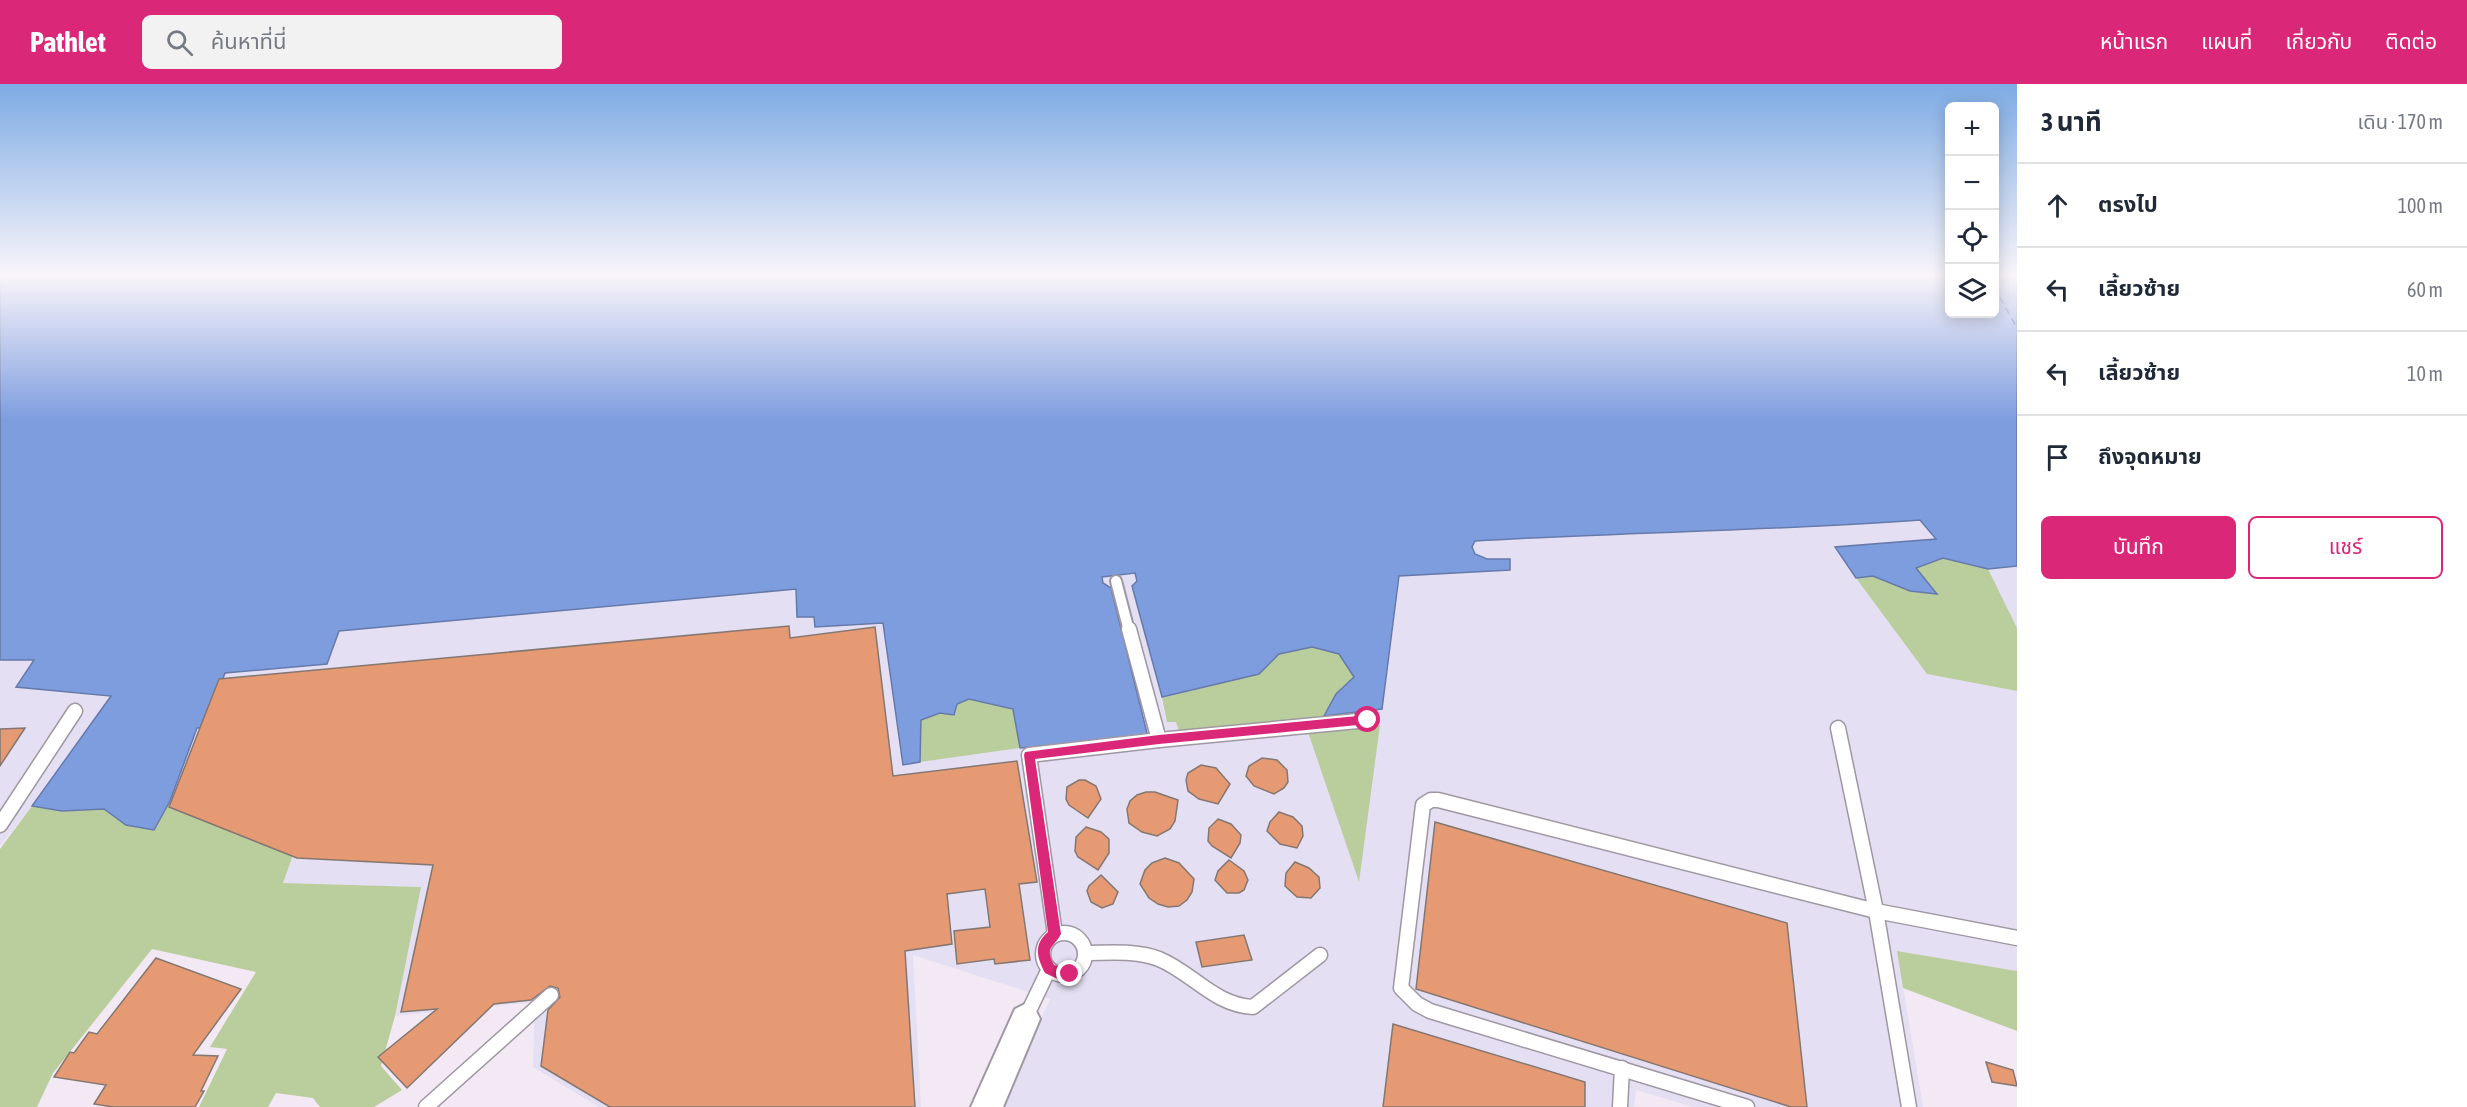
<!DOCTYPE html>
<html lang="th">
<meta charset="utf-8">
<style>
:root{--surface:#fff;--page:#f2f2f3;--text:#1f2937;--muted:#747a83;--line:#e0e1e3;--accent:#db2777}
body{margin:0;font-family:"Asap Condensed","Noto Sans Thai",sans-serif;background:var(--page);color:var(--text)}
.controls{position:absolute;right:18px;top:18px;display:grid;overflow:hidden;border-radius:9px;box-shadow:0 3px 15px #0003}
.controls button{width:54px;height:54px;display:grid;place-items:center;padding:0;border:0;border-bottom:2px solid var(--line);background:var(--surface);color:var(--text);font:30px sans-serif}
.stop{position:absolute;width:18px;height:18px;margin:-14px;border:4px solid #db2777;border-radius:50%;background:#fff}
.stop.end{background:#db2777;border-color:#fff;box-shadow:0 2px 6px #0008}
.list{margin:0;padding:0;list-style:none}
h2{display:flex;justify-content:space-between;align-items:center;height:78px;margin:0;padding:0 24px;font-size:26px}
h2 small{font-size:20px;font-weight:400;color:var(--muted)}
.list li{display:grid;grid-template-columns:39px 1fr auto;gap:18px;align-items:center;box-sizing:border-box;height:84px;padding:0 24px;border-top:2px solid var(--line)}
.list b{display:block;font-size:22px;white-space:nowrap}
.list em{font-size:20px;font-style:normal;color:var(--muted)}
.actions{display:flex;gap:12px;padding:18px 24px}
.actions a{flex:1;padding:14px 0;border:2px solid var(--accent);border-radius:9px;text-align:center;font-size:21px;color:var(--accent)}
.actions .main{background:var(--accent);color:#fff}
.icon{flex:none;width:33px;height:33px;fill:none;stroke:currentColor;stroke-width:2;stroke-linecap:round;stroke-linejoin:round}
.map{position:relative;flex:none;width:2017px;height:1023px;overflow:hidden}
header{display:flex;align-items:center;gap:36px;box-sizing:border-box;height:84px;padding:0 30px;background:var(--accent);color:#fff}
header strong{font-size:28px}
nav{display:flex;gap:33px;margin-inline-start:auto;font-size:21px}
.search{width:420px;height:54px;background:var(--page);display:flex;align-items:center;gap:15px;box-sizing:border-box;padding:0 21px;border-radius:9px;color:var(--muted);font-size:22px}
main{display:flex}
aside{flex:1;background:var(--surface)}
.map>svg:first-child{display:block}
.industrial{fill:#e5dff4}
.green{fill:#bacd9c}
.water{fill:#7e9ddf;stroke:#667aaa;stroke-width:1.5}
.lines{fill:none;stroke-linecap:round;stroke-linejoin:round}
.ferry{stroke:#2a4a99;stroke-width:1.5;stroke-dasharray:7 5;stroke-linecap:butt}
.building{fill:#e59a73;stroke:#847771;stroke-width:1.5}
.lane-far1-casing{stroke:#9f97a2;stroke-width:14}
.lane-casing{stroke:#9f97a2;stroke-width:17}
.street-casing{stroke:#9f97a2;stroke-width:4}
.lane-far1{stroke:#fff;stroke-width:10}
.lane{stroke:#fff;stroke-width:14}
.street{fill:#fff;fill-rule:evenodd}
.route{fill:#db2777}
</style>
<header>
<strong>Pathlet</strong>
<div class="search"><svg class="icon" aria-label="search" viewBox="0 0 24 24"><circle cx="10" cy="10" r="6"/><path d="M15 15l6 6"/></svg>ค้นหาที่นี่</div>
<nav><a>หน้าแรก</a><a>แผนที่</a><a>เกี่ยวกับ</a><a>ติดต่อ</a></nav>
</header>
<main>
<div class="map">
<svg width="2017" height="1023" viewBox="0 0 2017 1023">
<rect width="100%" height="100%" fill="#f2e9f5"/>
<g class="industrial">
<polygon points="1920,436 1937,455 1835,463 1927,590 2017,607 2017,887 1897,867 1923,1023 1693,1023 1636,1006 1634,1023 1001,1023 1050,915 913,871 921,1023 599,1023 533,983 535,918 395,932 420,803 282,799 292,771 170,717 197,644 205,643 225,589 327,580 338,547 796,505 814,532 815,543 883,539 903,680 1020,664 1148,653 1102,493 1135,489 1137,497 1132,502 1167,638 1176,638 1180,650 1382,625 1400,492 1510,486 1510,475 1487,475 1475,470 1472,463 1475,457 1590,450 1806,444"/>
<polygon points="2017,482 2017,544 1988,485"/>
<polygon points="0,576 35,576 17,603 112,612 32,722 0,762"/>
</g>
<g class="green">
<polygon points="1943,474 1988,485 2017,544 2017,607 1927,590 1856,494 1873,492 1910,507 1936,510 1916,484"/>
<polygon points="1312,563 1339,570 1354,593 1336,610 1324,632 1180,650 1176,638 1167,638 1162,614 1259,590 1279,570"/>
<polygon points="969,615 1013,625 1020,664 920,678 921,636"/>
<polygon points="1380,641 1359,798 1308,648"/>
<polygon points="170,717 293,771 283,799 421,803 395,932 381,982 402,1006 374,1023 320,1023 313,1014 276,1009 268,1023 199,1023 227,965 210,963 256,888 152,865 53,989 37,1023 0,1023 0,765 32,722 62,727 104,725 126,741 154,746"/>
<polygon points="1897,867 2017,887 2017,947 1903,904"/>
</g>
<path class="water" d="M0,192H1949L1950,230H1994L1995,192H2017V482L1988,485L1943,474L1916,484L1937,510L1910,507L1873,492L1856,494L1835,463L1936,455L1920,436C1772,447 1623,448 1475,457L1472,463L1475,470L1487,475H1510V486L1399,492L1382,625L1324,632L1336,610L1354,593L1339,570L1312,563L1279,570L1259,590L1162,613L1132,502L1137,497L1135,489L1102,493L1103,499L1111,504L1148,653L1020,664L1013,625L969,615L957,620L954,631L940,629L921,636L920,678L903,681L883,539L815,543L814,533H797L796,505L339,547L327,580L225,589L205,643L197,644L170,717L154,746L126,741L104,725L62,727L32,722L111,612L16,603L34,576H0Z"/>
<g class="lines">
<polyline class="ferry" points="1994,203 2017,244"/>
</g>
<g class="building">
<polygon points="789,542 790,554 875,543 893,692 1017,677 1037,798 1019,800 1030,876 995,880 994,875 957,880 954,847 990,843 985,805 947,810 952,860 905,867 915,1023 610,1023 541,982 548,926 560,913 558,904 550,902 531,916 494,920 407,1004 378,973 437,925 401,928 433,781 297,774 169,723 219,595"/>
<polygon points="25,644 0,682 0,645"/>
<polygon points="1262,674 1277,676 1287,686 1288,698 1284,704 1274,710 1254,702 1246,692 1249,682"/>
<polygon points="1201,681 1216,684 1230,700 1218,720 1199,715 1188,707 1186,696 1188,689"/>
<polygon points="1079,696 1085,696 1096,702 1101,715 1088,734 1069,721 1066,715 1067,703"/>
<polygon points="1146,708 1155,708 1178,716 1175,737 1170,745 1157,752 1142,748 1129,739 1127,725 1130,717 1137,711"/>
<polygon points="1279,728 1293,733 1302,742 1303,752 1297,764 1280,760 1267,747 1270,738"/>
<polygon points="1218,735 1231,740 1241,751 1240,759 1231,774 1212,762 1208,757 1209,744"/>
<polygon points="1435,738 1787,839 1807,1023 1791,1023 1416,905"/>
<polygon points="1086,743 1101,748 1109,755 1109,769 1098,786 1078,773 1075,767 1076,753"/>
<polygon points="1165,774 1179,779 1194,795 1192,808 1187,816 1179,822 1168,823 1158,820 1149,814 1140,800 1145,786 1152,779"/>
<polygon points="1229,776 1244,787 1248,796 1244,806 1239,809 1227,809 1215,796 1218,787"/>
<polygon points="1295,778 1309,784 1319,793 1320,804 1311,814 1297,813 1285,802 1286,789"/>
<polygon points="1101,791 1118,808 1113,820 1102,824 1091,818 1087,807 1089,802"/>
<polygon points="1244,851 1252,876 1202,883 1196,858"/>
<polygon points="156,874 241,905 193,971 218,972 201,1007 204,1007 195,1023 113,1023 94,1020 106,1001 54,993 70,968 74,969 89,948 97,950"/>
<polygon points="1393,940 1585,998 1585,1023 1383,1023"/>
<polygon points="1986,978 2013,986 2017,1002 1992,998"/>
</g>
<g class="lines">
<g class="lane-far1-casing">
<polyline id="lane-far1" points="1116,497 1129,547"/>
</g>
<g class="lane-casing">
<g id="lane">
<polyline points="1838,644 1876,827 1909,1023"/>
<polyline points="1159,656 1368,636"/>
<polyline points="0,741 75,627"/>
<circle cx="1064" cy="870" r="21"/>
<polyline points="1055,850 1029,671 1159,656 1129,545"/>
<path d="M1085,869C1109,869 1136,866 1159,875C1193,889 1214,921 1253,923L1320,871"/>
<polyline points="1025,935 1049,885"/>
<polyline points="426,1023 551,911"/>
<polyline points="1620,1023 1622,984"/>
<polyline points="1747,1023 1430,927 1417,920 1401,904 1423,721 1431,716 1438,716 1876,827 2017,854"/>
</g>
</g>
<g class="street-casing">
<polygon id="street" points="1025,920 1035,925 1040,935 1003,1023 971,1023 1015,925"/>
</g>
<use href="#lane-far1" class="lane-far1"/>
<use href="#lane" class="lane"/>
<use href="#street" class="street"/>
</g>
<linearGradient id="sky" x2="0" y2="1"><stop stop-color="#7dabe4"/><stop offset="0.57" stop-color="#f9f5fa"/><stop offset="1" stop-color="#f9f5fa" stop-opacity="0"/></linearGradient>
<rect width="2017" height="336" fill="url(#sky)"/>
<path class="route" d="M1368,631L1373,636L1368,640L1159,660L1035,675L1061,850C1054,864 1044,862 1054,881L1074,886L1076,890L1074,894L1062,897L1045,889C1037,873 1033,861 1048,848L1024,671L1025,668L1159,651Z"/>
</svg>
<div class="controls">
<button>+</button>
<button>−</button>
<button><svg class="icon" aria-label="locate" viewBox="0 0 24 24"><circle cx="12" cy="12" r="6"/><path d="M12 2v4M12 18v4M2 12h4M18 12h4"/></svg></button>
<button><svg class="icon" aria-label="layers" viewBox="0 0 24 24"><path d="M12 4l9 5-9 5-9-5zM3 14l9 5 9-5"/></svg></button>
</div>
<div class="stop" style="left:1368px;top:636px"></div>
<div class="stop end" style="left:1070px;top:890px"></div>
</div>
<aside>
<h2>3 นาที<small>เดิน · 170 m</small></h2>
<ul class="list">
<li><svg class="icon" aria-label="ahead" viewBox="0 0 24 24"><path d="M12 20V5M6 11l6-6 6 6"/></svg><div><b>ตรงไป</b></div><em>100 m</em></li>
<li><svg class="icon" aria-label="left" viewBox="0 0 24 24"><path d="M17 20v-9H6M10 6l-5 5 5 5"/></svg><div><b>เลี้ยวซ้าย</b></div><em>60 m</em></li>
<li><svg class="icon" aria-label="left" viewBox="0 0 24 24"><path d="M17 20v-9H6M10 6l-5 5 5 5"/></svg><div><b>เลี้ยวซ้าย</b></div><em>10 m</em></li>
<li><svg class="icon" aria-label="arrive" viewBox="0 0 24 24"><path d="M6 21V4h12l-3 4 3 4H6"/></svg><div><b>ถึงจุดหมาย</b></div></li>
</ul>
<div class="actions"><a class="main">บันทึก</a><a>แชร์</a></div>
</aside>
</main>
